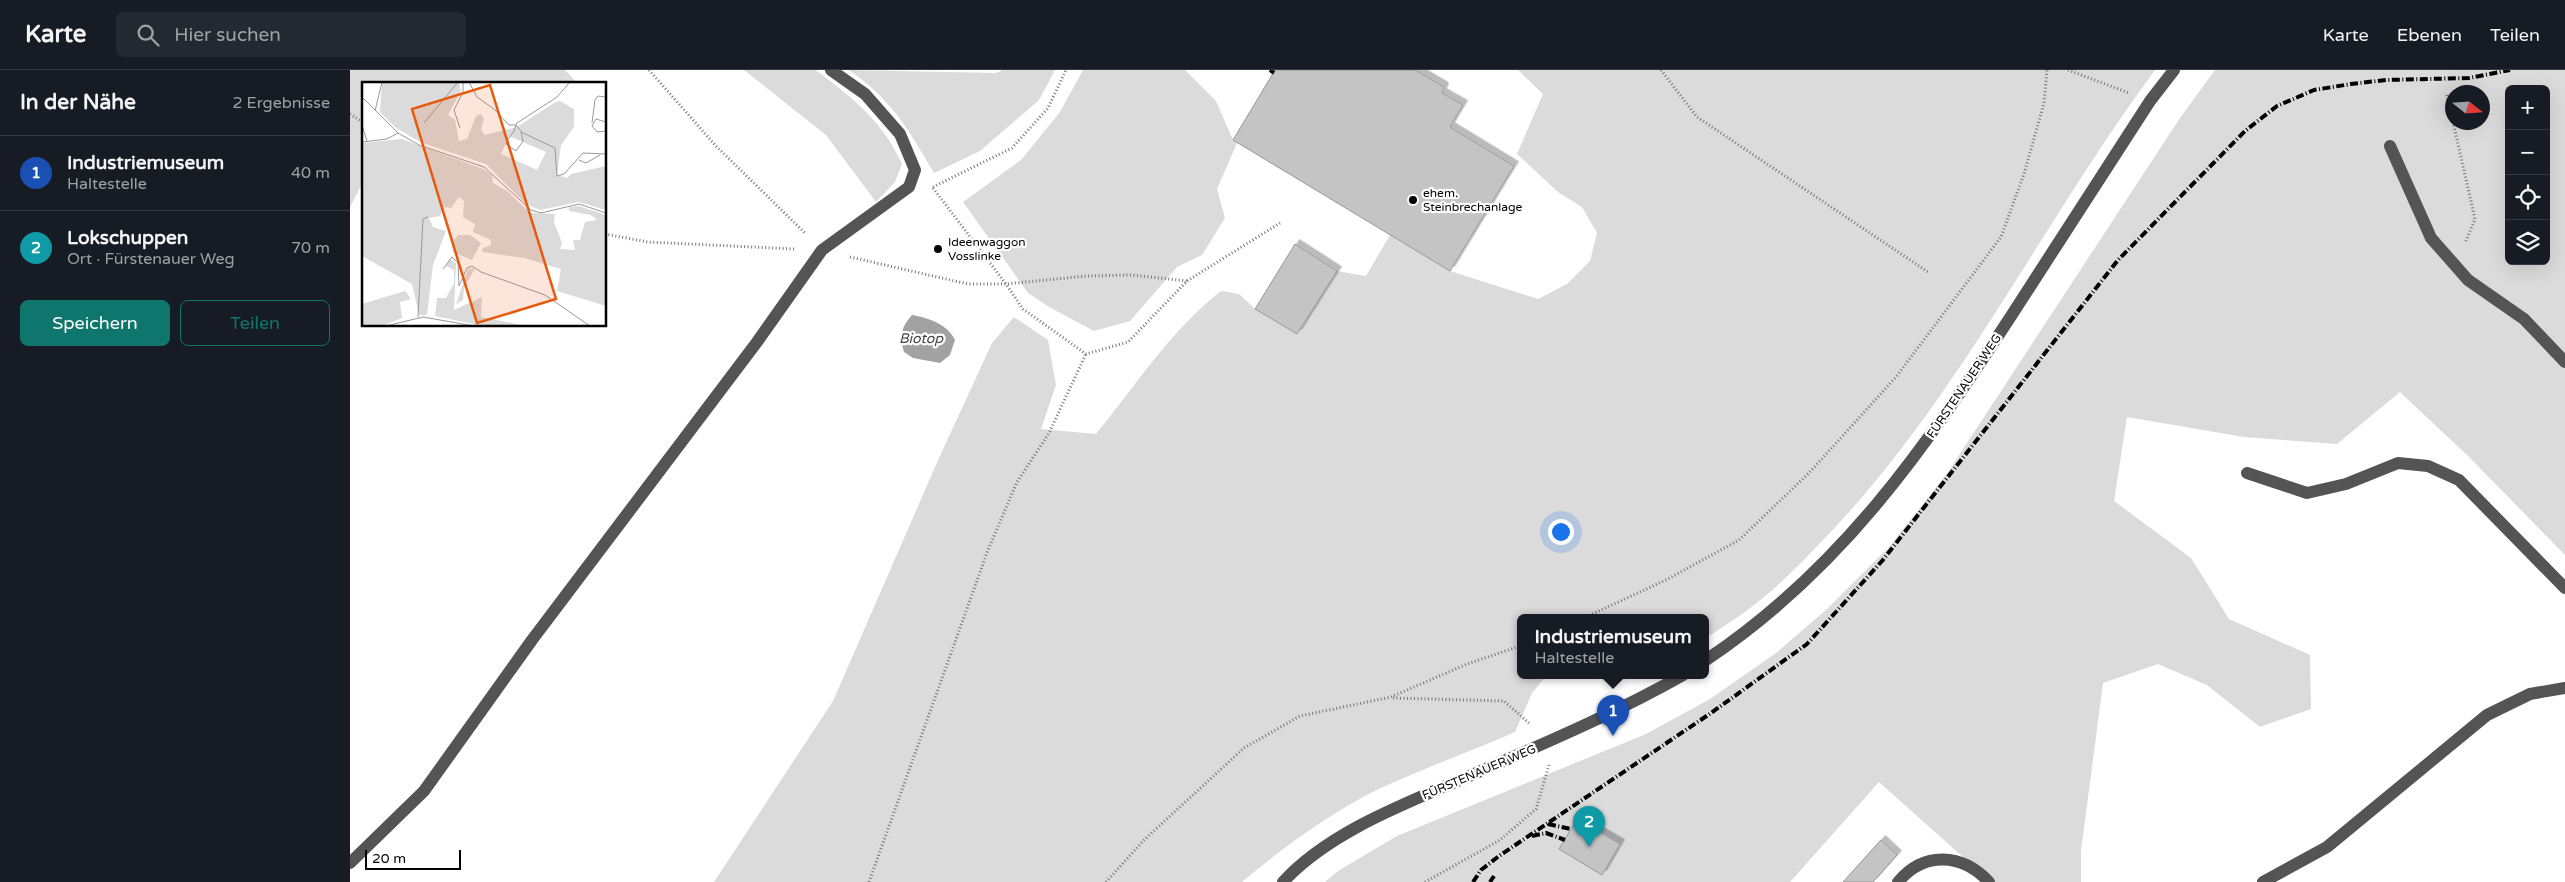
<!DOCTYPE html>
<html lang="de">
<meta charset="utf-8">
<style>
:root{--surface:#171b24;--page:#242831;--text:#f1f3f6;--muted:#9ea1a6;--line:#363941;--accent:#0f766e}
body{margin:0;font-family:"Varela Round",sans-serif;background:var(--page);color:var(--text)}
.controls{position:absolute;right:15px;top:15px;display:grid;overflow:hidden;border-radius:8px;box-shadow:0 5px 20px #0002}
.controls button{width:45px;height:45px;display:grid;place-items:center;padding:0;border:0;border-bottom:1px solid var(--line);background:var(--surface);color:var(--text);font:25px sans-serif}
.compass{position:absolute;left:2095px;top:15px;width:45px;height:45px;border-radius:50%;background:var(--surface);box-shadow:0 5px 20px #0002;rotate:107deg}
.scale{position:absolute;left:15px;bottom:12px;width:96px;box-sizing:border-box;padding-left:5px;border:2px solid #000;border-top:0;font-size:14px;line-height:18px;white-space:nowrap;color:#000;-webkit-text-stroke:4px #fff;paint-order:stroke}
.you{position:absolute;left:1210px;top:461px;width:18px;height:18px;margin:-12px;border:4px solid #fff;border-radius:50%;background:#1a73e8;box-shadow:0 0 0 8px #1a73e833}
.badge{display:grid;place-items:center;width:32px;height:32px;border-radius:50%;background:var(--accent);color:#fff;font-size:16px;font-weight:700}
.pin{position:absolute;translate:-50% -41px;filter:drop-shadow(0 1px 2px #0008)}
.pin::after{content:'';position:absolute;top:26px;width:18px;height:15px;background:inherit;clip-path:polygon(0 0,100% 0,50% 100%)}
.popup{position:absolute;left:1167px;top:544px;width:192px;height:65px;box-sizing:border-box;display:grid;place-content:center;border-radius:8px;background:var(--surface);filter:drop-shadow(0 1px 4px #0005);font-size:16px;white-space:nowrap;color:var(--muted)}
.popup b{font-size:19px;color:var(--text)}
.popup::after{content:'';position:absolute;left:50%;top:100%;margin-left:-10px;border:10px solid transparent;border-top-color:var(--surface)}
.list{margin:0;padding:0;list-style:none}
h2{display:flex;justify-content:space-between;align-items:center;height:65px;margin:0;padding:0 20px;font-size:21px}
h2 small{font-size:16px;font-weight:400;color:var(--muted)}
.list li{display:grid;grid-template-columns:32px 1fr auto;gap:15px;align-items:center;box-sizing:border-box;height:75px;padding:0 20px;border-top:1px solid var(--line)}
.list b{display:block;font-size:19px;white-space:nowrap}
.list p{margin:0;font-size:16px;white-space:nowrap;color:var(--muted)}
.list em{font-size:16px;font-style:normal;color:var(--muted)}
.actions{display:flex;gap:10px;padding:15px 20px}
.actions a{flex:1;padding:11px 0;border:1px solid var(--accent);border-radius:8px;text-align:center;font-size:18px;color:var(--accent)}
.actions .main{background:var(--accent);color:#fff}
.icon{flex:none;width:28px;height:28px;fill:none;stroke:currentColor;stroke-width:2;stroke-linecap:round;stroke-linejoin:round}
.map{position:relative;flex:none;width:2215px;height:812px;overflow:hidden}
header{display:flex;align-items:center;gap:30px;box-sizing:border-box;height:70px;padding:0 25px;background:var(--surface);border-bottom:1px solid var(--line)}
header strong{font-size:24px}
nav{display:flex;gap:28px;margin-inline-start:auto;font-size:18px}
.search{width:350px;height:45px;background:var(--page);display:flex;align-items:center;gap:12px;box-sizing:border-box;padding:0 18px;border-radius:8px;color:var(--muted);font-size:19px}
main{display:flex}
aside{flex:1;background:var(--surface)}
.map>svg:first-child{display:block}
.green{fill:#dbdbdb;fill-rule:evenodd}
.water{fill:#a2a2a2}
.building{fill:#c4c4c4;stroke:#989898;filter:url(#shadow)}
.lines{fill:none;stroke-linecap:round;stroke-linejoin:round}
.path{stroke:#767676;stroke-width:3;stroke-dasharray:1 2.5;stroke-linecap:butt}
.minor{stroke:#545454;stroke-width:12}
.rail{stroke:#000;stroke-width:4;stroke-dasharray:8 2.5 1 2.5;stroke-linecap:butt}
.poi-dot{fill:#000;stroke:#fff;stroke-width:2}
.labels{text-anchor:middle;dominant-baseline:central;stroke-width:4.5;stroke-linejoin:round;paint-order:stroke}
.poi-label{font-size:12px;fill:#000;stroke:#fff;text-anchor:start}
.street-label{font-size:12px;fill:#000;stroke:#fff}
.water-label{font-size:14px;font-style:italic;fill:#434343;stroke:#fff}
.inset-road{fill:none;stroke:#999;stroke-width:1}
.view{fill:#e8590c;fill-opacity:0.15;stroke:#e8590c;stroke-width:2.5}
.inset-edge{fill:none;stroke:#000;stroke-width:2.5}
</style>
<header>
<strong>Karte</strong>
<div class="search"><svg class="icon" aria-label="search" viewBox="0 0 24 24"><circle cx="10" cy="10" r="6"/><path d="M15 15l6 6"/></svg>Hier suchen</div>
<nav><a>Karte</a><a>Ebenen</a><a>Teilen</a></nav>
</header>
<main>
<aside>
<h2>In der Nähe<small>2 Ergebnisse</small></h2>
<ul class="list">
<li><span class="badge" style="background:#1a4fb4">1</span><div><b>Industriemuseum</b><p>Haltestelle</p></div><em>40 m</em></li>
<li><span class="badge" style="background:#0f9aa8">2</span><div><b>Lokschuppen</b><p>Ort · Fürstenauer Weg</p></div><em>70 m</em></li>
</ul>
<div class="actions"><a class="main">Speichern</a><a>Teilen</a></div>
</aside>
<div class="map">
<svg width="2215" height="812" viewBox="0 0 2215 812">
<defs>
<filter id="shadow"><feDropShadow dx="4.5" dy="-4.5" stdDeviation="0" flood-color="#0004"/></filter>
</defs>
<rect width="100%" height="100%" fill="#fff"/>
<g class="green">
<polygon points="0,0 215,0 228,14 14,14 14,110 0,137"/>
<path d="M394,0H465L470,3C507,32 532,51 552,94L545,112L526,132L476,65Z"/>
<path d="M499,0L646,3L653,0H705L689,30L630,81L584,103C559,60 541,29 499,0Z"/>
<polygon points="733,0 835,0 866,31 883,70 887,73 867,119 875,148 852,185 827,197 780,251 744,261 699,237 678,223 613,132 671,90 710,42"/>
<path d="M1168,0H1805C1691,154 1607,332 1473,470C1451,493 1429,516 1404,535C1390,546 1375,555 1361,565L1356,564V547H1170V605H1197L1182,623L1165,662C1121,681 1075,698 1031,718C981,742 935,776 892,812H364L483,631L589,388L642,273L664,247L698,270L706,315L691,359L746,364C786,315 821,260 871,221L889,224L905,239L947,264L987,201L1016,206L1040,165L1100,201L1188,229L1217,214L1240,191L1247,163L1232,137L1208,122L1167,84L1193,24Z"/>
<path d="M1865,0H2215V485L2118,386L2050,322L1987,374L1894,367L1777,347L1764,431L1841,488L1879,549L1960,585L1961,639L1910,657L1857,615L1808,594L1753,613L1731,781V812H1641L1529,712L1440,812H975L988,801L1047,766L1296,664L1360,629L1426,583L1477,539L1539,477L1598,402L1830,48ZM2159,19H2196V191H2159ZM2102,22H2132V52H2102Z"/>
</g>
<path class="water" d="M562,245C579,248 597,254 605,270L600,285L590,293L563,288L554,282C549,267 551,257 562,245Z"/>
<g class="building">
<polygon points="925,0 1065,0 1094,17 1092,23 1113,35 1100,57 1164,96 1100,201 883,70"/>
<polygon points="945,174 987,201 947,264 905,239"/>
<polygon points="1227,749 1270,774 1252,805 1209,779"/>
<polygon points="1531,770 1547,785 1523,812 1493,812"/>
</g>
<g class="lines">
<g class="path">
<polyline points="299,0 366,76 456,164"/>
<polyline points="1311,0 1347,47 1578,202"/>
<polyline points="1718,0 1779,23"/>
<polyline points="2097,25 2102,49"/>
<polyline points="0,44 14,53"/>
<polyline points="2103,52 2125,149 2115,173"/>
<polyline points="583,117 662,78 698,38 716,0"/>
<polyline points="583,118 656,214 736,206 782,205 837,211"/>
<polyline points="255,164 298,172 445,179"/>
<polyline points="500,187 618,214 656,214 673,239 736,284 778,272 837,211 930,153"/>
<polyline points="1236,547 1318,509 1389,470 1459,403 1546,307 1651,167 1674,104 1694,33 1697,0"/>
<polyline points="1043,628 1154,631 1180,654"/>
<polyline points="519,812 638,480 667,412 699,363 736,284"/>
<polyline points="756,812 794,770 894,678 950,646 1041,627 1117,594 1170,576"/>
<polyline points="1075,812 1150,770 1186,739 1199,695"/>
</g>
<g class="minor">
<polyline points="2040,76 2081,168 2118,210 2174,249 2215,292"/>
<polyline points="1897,403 1957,423 1996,414 2048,393 2078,396 2109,410 2215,518"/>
<path d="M1356,590C1492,499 1575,378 1663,243C1709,172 1754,101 1800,31L1824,0"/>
<polyline points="0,793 74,721 182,570 407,272 472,180 559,117 565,100 550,64 515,24 481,0"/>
<path d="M933,812C981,760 1060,732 1124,704C1195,673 1266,643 1333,605"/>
<path d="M1548,812C1574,781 1612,783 1639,812"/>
<polyline points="1913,812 1977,777 2137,645 2180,624 2215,618"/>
</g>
<g class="rail">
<polyline points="920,0 924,3"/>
<polyline points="1198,754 1221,759"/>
<polyline points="1182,766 1196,763 1215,770"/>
<polyline points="1123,812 1131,800 1149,786 1361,643 1457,574 1532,491 1768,190 1895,61 1927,36 1964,20 2001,14 2036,10 2119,8 2160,0"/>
<polyline points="1140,812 1144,806"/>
</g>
</g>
<g class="poi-dot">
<circle cx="1063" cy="130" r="5"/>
<circle cx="588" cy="179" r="5"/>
</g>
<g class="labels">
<g class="poi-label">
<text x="1073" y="123">ehem.<tspan x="1073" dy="14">Steinbrechanlage</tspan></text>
<text x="598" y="172">Ideenwaggon<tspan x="598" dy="14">Vosslinke</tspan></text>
</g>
<g class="street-label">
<text transform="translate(1614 316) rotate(-56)">FÜRSTENAUER WEG</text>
<text transform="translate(1129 702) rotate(-23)">FÜRSTENAUER WEG</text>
</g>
<g class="water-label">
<text x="571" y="268">Biotop</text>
</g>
</g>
<g transform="translate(12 12)">
<rect width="244" height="244" fill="#fff"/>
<path d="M20,0H97L99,9L86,33L93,38L97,59L105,57L114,34L119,32L122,37L119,48L123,53L155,45L192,21L198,19L212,27V45L199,63L195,93L205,96L209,92L244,84V128L217,120L178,128L164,122L124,82L58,60L33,45L18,30ZM147,54L184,70L175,88L139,72ZM40,57L121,87L130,93L131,101L145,109L168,131L193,132L192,140L200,161L198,167L213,168L211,158H218L223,140L235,138L229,133L207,129V125L217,124L244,133V224L195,209L199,187L162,176L120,170L121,166L129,163V158L111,150L113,142L101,135L102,119L97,115L89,126L82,125L78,134L67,136L71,145L84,149L71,183L65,233H57L50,202L0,174V61ZM96,153H108L119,161L110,178L91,170L90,161ZM88,177L94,181L92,228L120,215L119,235L165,244H121L73,234L75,216H84L92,201V188L84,184ZM113,186L102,206L101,218L94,222L106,187ZM43,209L49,217L38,220L40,236L20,244H0V222Z" fill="#dbdbdb" fill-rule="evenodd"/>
<path class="inset-road" d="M107,0L115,15L132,27L147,43H154L159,49L161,59L154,69L144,62L145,59L152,49L154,43L155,41L195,15L208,0M0,15L36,51L57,63L122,85L169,128L179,131L217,122L244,131M13,29L20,0M244,40L234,37L230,44L235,50L244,49M62,41L96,0M230,41L233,18L236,14L244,15M0,43L5,59M98,46L92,28L101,10V0M159,50L193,66L195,94L202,92L221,71L244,72M0,60L25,57L36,51M217,78L224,81L238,73M81,187L90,175L96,181L97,204L105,186L110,184L119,190L183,213L228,244M56,235L61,137L66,135M24,244L61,235L112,244"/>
<path class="view" d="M128,3L194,217L115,241L50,27Z"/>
<rect width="244" height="244" class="inset-edge"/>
</g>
</svg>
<div class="controls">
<button>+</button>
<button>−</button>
<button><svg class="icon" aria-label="locate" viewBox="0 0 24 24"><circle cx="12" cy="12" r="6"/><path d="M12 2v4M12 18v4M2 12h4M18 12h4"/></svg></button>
<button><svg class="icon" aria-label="layers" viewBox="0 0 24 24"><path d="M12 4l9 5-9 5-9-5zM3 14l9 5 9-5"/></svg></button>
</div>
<svg class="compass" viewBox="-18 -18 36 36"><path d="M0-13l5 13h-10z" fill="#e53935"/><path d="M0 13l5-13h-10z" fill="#9ea1a6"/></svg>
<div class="scale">20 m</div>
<div class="you"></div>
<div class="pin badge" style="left:1263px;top:666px;background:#1a4fb4">1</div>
<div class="popup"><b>Industriemuseum</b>Haltestelle</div>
<div class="pin badge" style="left:1239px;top:777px;background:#0f9aa8">2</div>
</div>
</main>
